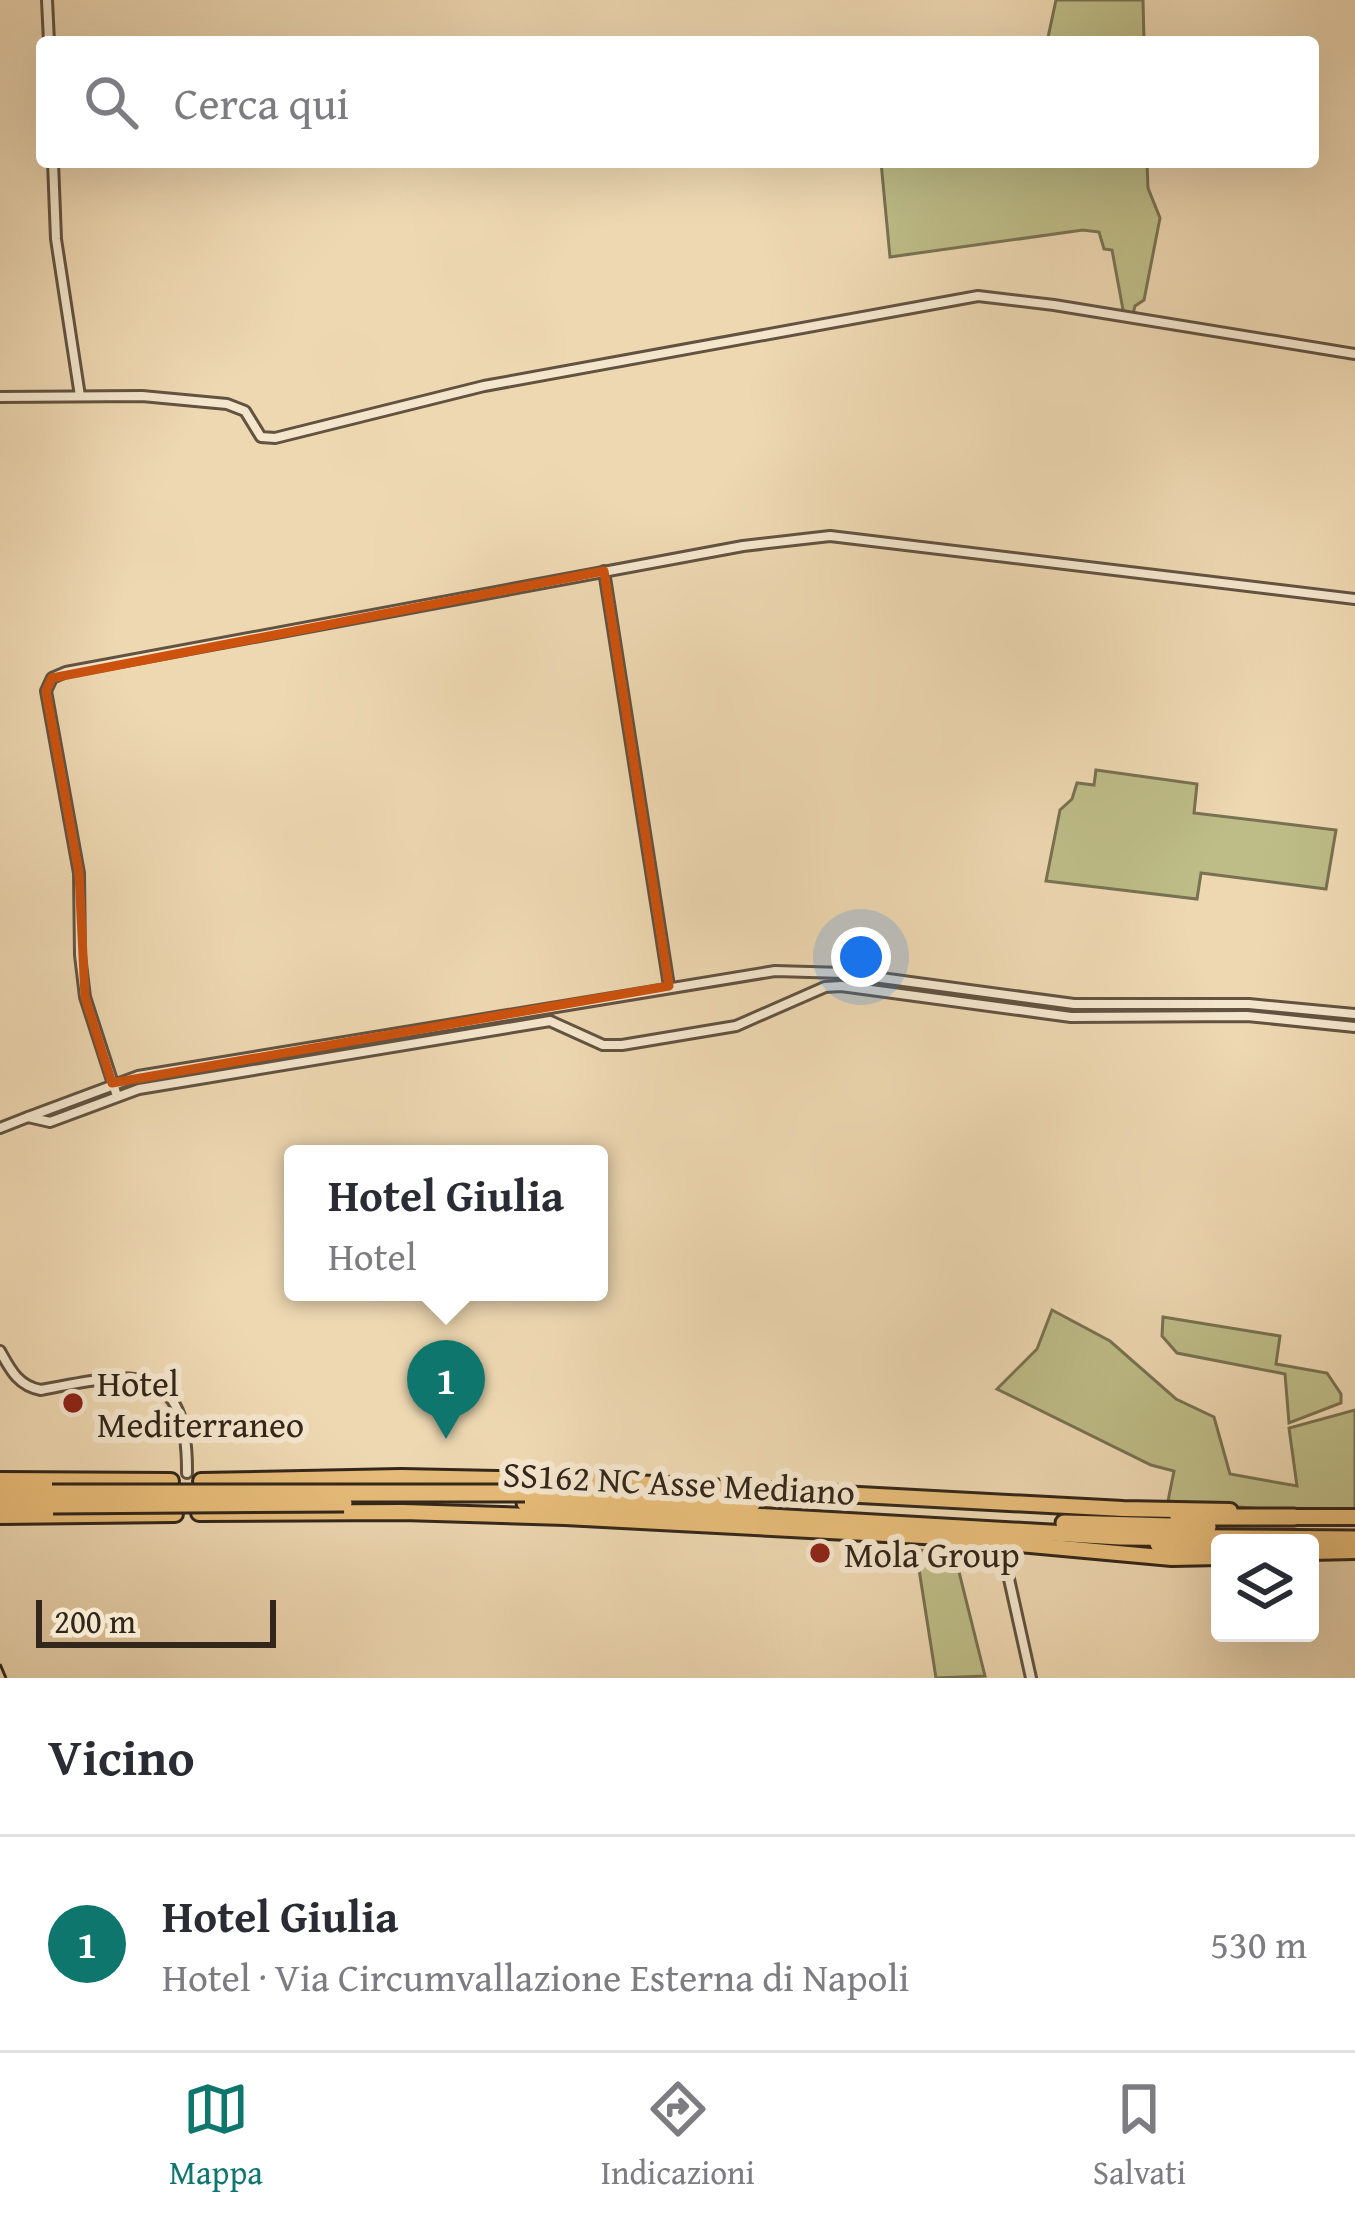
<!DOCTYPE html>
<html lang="it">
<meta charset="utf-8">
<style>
:root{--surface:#fff;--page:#f2f2f3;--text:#2b2b33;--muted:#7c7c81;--line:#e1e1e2;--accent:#0f766e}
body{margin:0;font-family:"Gentium Book Plus",serif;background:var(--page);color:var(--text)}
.controls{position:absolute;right:36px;bottom:36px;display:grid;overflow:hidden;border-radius:12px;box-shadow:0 12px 48px #0002}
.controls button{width:108px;height:108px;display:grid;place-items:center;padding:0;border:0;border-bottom:3px solid var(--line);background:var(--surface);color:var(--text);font:60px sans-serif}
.scale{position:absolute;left:36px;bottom:30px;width:240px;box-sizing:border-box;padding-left:12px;border:6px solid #33271b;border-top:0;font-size:33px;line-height:42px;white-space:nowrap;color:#33271b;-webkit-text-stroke:9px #f4e6cd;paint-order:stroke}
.you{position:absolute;left:861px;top:957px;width:42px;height:42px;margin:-30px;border:9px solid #fff;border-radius:50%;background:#1a73e8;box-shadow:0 0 0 18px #1a73e833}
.badge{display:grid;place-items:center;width:78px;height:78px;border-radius:50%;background:var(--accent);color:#fff;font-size:39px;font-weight:700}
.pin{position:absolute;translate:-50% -99px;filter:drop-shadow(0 3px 6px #0008)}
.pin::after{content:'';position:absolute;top:63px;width:42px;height:36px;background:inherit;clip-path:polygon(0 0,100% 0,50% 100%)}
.popup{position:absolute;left:284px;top:1145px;width:324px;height:156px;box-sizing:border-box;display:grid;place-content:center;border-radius:12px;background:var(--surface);filter:drop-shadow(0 3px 9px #0005);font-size:39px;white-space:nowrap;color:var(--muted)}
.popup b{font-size:45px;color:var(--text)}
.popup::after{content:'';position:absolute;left:50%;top:100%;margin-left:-24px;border:24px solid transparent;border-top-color:var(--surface)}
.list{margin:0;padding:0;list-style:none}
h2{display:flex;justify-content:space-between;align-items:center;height:156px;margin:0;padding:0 48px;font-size:51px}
h2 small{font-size:39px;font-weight:400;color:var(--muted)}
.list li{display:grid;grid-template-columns:78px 1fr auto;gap:36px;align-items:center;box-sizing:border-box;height:216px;padding:0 48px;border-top:3px solid var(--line)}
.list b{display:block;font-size:45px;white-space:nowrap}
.list p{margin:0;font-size:39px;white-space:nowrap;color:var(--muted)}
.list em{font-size:39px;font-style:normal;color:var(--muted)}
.icon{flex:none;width:66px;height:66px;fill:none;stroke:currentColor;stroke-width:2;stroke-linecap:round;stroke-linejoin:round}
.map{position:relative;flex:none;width:1355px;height:1678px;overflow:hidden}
.search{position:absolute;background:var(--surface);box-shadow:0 12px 48px #0002;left:36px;right:36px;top:36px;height:132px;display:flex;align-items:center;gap:30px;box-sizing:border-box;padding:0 42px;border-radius:12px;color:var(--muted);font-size:45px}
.sheet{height:372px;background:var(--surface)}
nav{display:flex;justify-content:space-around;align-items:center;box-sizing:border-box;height:168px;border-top:3px solid var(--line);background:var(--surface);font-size:33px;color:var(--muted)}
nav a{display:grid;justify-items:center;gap:6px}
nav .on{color:var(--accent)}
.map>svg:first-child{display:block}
.green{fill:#bebd88;stroke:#787252;stroke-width:3}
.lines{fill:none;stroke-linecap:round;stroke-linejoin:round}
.street-casing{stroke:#625341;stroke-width:14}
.primary-casing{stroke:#33271b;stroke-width:20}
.highway-casing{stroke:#33271b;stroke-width:21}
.street{stroke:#f4e6cd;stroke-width:8}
.primary{stroke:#e7bc79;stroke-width:14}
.highway{stroke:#e7bc79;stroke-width:15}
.rail{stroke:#33271b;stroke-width:3;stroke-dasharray:21 21;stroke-linecap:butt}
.highway-bridge-casing{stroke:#33271b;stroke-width:21;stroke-linecap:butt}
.highway-bridge{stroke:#e7bc79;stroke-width:15}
.marked{fill:none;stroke:#cd520e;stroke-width:9;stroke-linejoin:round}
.poi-dot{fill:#8f2418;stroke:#f4e6cd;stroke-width:4.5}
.labels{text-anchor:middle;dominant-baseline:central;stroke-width:12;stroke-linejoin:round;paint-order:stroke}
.poi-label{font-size:36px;fill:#33271b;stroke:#f4e6cd;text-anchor:start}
.street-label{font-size:36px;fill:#33271b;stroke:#f4e6cd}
</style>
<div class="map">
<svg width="1355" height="1678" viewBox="0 0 1355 1678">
<rect width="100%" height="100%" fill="#eed8b2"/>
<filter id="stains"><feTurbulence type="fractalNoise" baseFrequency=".00167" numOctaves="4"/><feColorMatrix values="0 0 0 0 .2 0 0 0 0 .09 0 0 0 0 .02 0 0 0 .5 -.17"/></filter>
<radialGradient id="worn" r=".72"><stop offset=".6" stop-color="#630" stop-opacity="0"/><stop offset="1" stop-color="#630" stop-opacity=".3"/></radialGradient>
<g class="green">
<polygon points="1056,0 1143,0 1144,42 1047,42"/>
<polygon points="881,162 1147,162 1148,188 1160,218 1144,300 1135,306 1133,314 1124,315 1112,250 1104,249 1099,232 1083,230 890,257"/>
<polygon points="1096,770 1197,784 1194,813 1336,830 1326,889 1201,873 1197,899 1046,881 1060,810 1072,799 1077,783 1094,785"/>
<polygon points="1052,1310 1110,1341 1176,1399 1214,1417 1230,1474 1297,1486 1289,1428 1355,1410 1355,1512 1309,1513 1168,1501 1174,1471 1151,1465 997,1389 1037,1349"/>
<polygon points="1163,1317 1280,1336 1276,1364 1327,1373 1341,1394 1341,1403 1289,1423 1285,1374 1177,1353 1162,1336"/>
<polygon points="916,1550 954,1552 985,1676 936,1678"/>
</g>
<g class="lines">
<g class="street-casing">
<g id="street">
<polyline points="47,0 49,42"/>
<polyline points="53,162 56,239 80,396"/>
<polyline points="0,397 142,396 227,404 245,411 261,437 275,438 484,386 978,296 1054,305 1355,354"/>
<polyline points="604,571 669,986"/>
<polyline points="1355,1014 1249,1004 1074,1004 844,973 775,971 138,1076 28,1117 50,1122 139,1089 550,1021 603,1045 622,1045 736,1026 825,987 841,986 1071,1017 1247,1016 1355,1027"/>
<polyline points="117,1096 85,997 80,955 79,873 46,691 52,678 66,672 743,546 830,536 1355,599"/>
<polyline points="0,1128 28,1117"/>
<path d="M0,1351C10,1369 18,1386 41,1390C129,1373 188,1357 187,1473"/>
<polyline points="1001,1543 1031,1678"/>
</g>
</g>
<g class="primary-casing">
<g id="primary">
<polyline points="0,1480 171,1481"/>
<polyline points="201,1481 401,1477 597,1481 1123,1509 1230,1511"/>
<polyline points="199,1513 403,1512 565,1517 942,1537 1172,1558 1220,1557"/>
<polyline points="0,1516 175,1514"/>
<polyline points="1288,1517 1355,1517"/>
<polyline points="1310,1552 1355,1551"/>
</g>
</g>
<g class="highway-casing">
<g id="highway">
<polyline points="0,1493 52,1493"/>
<polyline points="525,1493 753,1503"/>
<polyline points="525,1503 1120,1537 1355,1539"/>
<polyline points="0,1504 53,1505"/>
<polyline points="1178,1517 1294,1517"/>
<polyline points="1064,1523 1208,1527"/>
<polyline points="1158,1544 1220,1550"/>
</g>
</g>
<use href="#street" class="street"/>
<use href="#primary" class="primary"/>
<use href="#highway" class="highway"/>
<polyline class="rail" points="0,1664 6,1678"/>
<g class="highway-bridge-casing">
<g id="highway-bridge">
<polyline points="52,1493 525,1493"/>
<polyline points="53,1505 344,1503"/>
</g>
</g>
<use href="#highway-bridge" class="highway-bridge"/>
</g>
<path class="marked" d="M604,571L669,986L112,1083L85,997L79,873L46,691L52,678Z"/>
<g class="poi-dot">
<circle cx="73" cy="1403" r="12"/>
<circle cx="820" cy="1553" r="12"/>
</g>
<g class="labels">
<g class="poi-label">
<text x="97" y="1382">Hotel<tspan x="97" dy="41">Mediterraneo</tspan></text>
<text x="844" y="1553">Mola Group</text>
</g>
<g class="street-label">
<text transform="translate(679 1482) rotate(3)">SS162 NC Asse Mediano</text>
</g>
</g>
<rect width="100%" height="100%" filter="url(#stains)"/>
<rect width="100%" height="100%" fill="url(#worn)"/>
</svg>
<div class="controls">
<button><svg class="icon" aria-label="layers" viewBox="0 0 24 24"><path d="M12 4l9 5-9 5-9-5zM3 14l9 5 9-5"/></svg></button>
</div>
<div class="scale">200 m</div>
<div class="you"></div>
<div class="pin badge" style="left:446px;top:1439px">1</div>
<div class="popup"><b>Hotel Giulia</b>Hotel</div>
<div class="search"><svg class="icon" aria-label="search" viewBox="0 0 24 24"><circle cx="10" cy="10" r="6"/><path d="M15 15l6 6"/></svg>Cerca qui</div>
</div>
<section class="sheet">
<h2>Vicino<small></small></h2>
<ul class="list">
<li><span class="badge">1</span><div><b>Hotel Giulia</b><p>Hotel · Via Circumvallazione Esterna di Napoli</p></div><em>530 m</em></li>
</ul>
</section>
<nav>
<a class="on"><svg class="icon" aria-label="map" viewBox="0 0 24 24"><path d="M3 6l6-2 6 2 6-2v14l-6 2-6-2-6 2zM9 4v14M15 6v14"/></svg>Mappa</a>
<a><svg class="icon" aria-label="directions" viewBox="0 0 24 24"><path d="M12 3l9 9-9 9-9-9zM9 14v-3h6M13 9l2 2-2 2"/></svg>Indicazioni</a>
<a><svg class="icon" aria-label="saved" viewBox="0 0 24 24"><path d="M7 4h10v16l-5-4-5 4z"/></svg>Salvati</a>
</nav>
